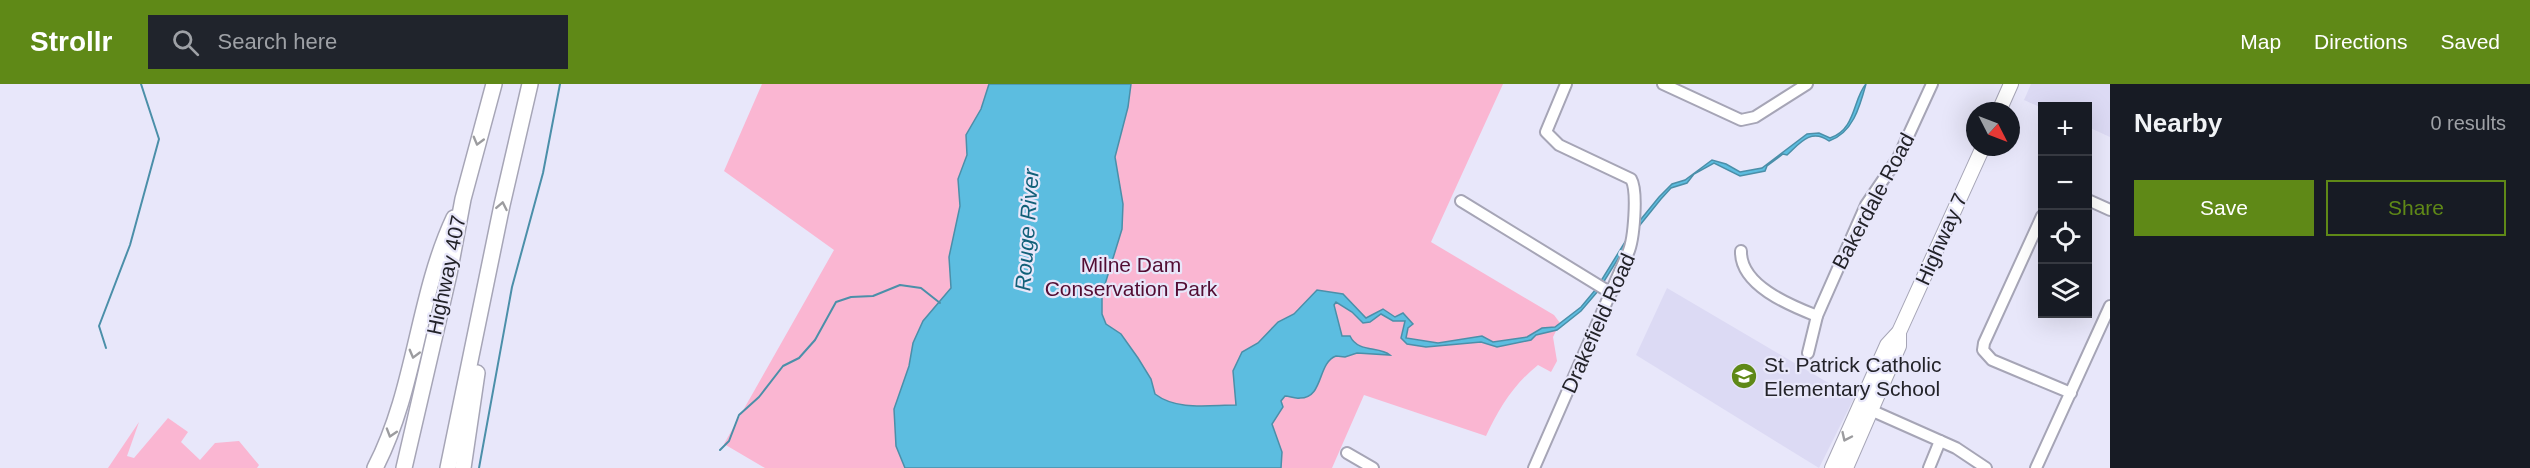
<!DOCTYPE html>
<meta charset="utf-8">
<style>
:root{--surface:#171b24;--page:#20242c;--text:#f1f3f6;--muted:#9ea1a6;--line:#363941;--accent:#5f8917}
body{margin:0;font-family:Arial,sans-serif;background:var(--page);color:var(--text)}
.controls{position:absolute;right:18px;top:18px;display:grid;overflow:hidden;border-radius:0px;box-shadow:0 6px 24px #0002}
.controls button{width:54px;height:54px;display:grid;place-items:center;padding:0;border:0;border-bottom:2px solid var(--line);background:var(--surface);color:var(--text);font:30px sans-serif}
.compass{position:absolute;left:1966px;top:18px;width:54px;height:54px;border-radius:50%;background:var(--surface);box-shadow:0 6px 24px #0002;rotate:132deg}
.list{margin:0;padding:0;list-style:none}
h2{display:flex;justify-content:space-between;align-items:center;height:78px;margin:0;padding:0 24px;font-size:26px}
h2 small{font-size:20px;font-weight:400;color:var(--muted)}
.actions{display:flex;gap:12px;padding:18px 24px}
.actions a{flex:1;padding:14px 0;border:2px solid var(--accent);border-radius:0px;text-align:center;font-size:21px;color:var(--accent)}
.actions .main{background:var(--accent);color:#fff}
.icon{flex:none;width:33px;height:33px;fill:none;stroke:currentColor;stroke-width:2;stroke-linecap:round;stroke-linejoin:round}
.map{position:relative;flex:none;width:2110px;height:384px;overflow:hidden}
header{display:flex;align-items:center;gap:36px;box-sizing:border-box;height:84px;padding:0 30px;background:var(--accent);color:#fff}
header strong{font-size:28px}
nav{display:flex;gap:33px;margin-inline-start:auto;font-size:21px}
.search{width:420px;height:54px;background:var(--page);display:flex;align-items:center;gap:15px;box-sizing:border-box;padding:0 21px;border-radius:0px;color:var(--muted);font-size:22px}
main{display:flex}
aside{flex:1;background:var(--surface)}
.map>svg:first-child{display:block}
.built{fill:#dcdaf4}
.green{fill:#fab6d2}
.water{fill:#5cbde0;stroke:#4b8fa9;stroke-width:1.5}
.lines{fill:none;stroke-linecap:round;stroke-linejoin:round}
.stream{stroke:#4b8fa9;stroke-width:2}
.minor-casing{stroke:#a6a5b6;stroke-width:14}
.major-casing{stroke:#a6a5b6;stroke-width:16}
.highway-casing{stroke:#a6a5b6;stroke-width:18}
.minor{stroke:#fff;stroke-width:10}
.major{stroke:#fff;stroke-width:14}
.highway{stroke:#fff;stroke-width:15}
.oneway{stroke:#9c9c9f}
.labels{text-anchor:middle;dominant-baseline:central;stroke-width:4.5;stroke-linejoin:round;paint-order:stroke}
.street-label{font-size:21px;fill:#232329;stroke:#e8e7fa}
.park-label{font-size:21px;fill:#530d33;stroke:#e8e7fa}
.poi-label{font-size:21px;fill:#232329;stroke:#e8e7fa;text-anchor:start}
.water-label{font-size:22px;font-style:italic;fill:#126079;stroke:#e8e7fa}
</style>
<header>
<strong>Strollr</strong>
<div class="search"><svg class="icon" aria-label="search" viewBox="0 0 24 24"><circle cx="10" cy="10" r="6"/><path d="M15 15l6 6"/></svg>Search here</div>
<nav><a>Map</a><a>Directions</a><a>Saved</a></nav>
</header>
<main>
<div class="map">
<svg width="2110" height="384" viewBox="0 0 2110 384">
<rect width="100%" height="100%" fill="#e8e7fa"/>
<g class="built">
<polygon points="2031,0 2110,0 2110,53 2088,43 2088,22 2042,24 2024,16"/>
<polygon points="1667,204 1854,314 1819,384 1636,271"/>
</g>
<g class="green">
<path d="M762,0H1503L1431,158L1554,231L1560,239L1553,253L1557,277L1551,288L1538,281C1514,300 1499,324 1486,352L1364,311L1332,384H765L724,360L834,166L724,87Z"/>
<polygon points="168,334 188,348 181,358 200,376 215,359 239,357 259,381 257,384 108,384 139,338 127,372 134,374"/>
</g>
<path class="water" d="M989,0H1131L1128,23L1115,73L1123,120L1122,145L1102,210V230L1106,240L1121,250L1138,274L1151,295L1155,310C1177,327 1210,321 1236,321L1233,287L1242,268L1258,259L1278,238L1294,230L1317,206L1343,210L1366,234L1383,225L1395,233L1403,229L1413,240L1408,244L1406,254L1438,259L1482,252L1493,258L1527,253L1542,244L1555,243L1581,223L1596,205L1633,145L1659,113L1672,100L1685,96L1712,76L1726,80L1740,88L1762,84L1807,50L1819,49L1830,54C1856,46 1853,14 1866,0C1860,22 1853,49 1829,57C1811,44 1800,59 1787,71L1783,70L1767,82L1765,87L1740,92L1714,79L1694,90L1687,99L1671,104L1661,115L1636,146L1598,207L1581,227L1557,246L1536,251L1531,256L1497,263L1481,258L1426,263L1407,260L1401,254L1405,237H1393L1381,230L1370,238L1363,239L1352,228L1336,218L1334,221L1342,252H1350C1358,269 1379,262 1390,271L1357,269L1345,273L1336,272C1317,279 1324,314 1300,314C1294,315 1290,312 1285,312L1281,317L1283,323L1272,340L1282,368L1281,384H905L896,362L894,325L909,282L913,259L923,237L951,204L949,173L960,122L958,95L967,71L966,51L981,25Z"/>
<g class="lines">
<g class="stream">
<polyline points="106,264 99,242 130,161 159,55 141,0"/>
<polyline points="720,366 729,357 739,331 759,313 783,282 799,274 815,256 836,218 851,213 873,212 900,201 921,204 940,219"/>
<polyline points="479,384 512,203 543,89 560,0"/>
</g>
<g class="minor-casing">
<g id="minor">
<polyline points="1663,0 1741,36 1755,33 1807,0"/>
<polyline points="2088,116 2110,126"/>
<polyline points="1461,117 1611,209"/>
<polyline points="2042,132 1984,259 1983,266 1992,276 2071,309"/>
<path d="M1741,167C1740,201 1789,221 1817,232"/>
<polyline points="1808,269 1817,232 1866,121 1898,74 1932,0"/>
<polyline points="1866,324 1956,364 1986,384"/>
<polyline points="1347,369 1373,384"/>
<path d="M1534,384L1628,169C1634,156 1638,107 1631,95L1559,61L1546,48L1566,0"/>
<polyline points="1929,384 1940,357"/>
<polyline points="2036,384 2110,222"/>
</g>
</g>
<g class="major-casing">
<g id="major">
<polyline points="1999,27 2011,0"/>
<polyline points="1832,384 1887,261 1899,248 1983,63"/>
<polyline points="1846,384 1899,262 1899,248"/>
</g>
</g>
<g class="highway-casing">
<g id="highway">
<path d="M375,384C416,305 417,213 454,134"/>
<polyline points="404,384 449,190 463,115 494,0"/>
<polyline points="448,384 502,121 530,0"/>
<polyline points="463,384 477,289"/>
</g>
</g>
<use href="#minor" class="minor"/>
<use href="#major" class="major"/>
<use href="#highway" class="highway"/>
</g>
<defs><path id="oneway-chevron" d="M-2-3.5L2.5 0L-2 3.5" fill="none" stroke-width="1.6" stroke-linecap="round" stroke-linejoin="round" transform="scale(1.5)"/></defs>
<g class="oneway">
<use href="#oneway-chevron" transform="translate(478 57) rotate(105)"/>
<use href="#oneway-chevron" transform="translate(502 122) rotate(-79)"/>
<use href="#oneway-chevron" transform="translate(414 270) rotate(105)"/>
<use href="#oneway-chevron" transform="translate(391 349) rotate(107)"/>
<use href="#oneway-chevron" transform="translate(1846 353) rotate(115)"/>
</g>
<defs>
<g id="school-disc" transform="scale(1.35)"><circle r="9.5" fill="#5f8917" stroke="#e8e7fa"/><path d="M0-5L7-2L0 1L-7-2ZM-4 1L0 2.5L4 1V4Q0 6-4 4Z" fill="#fff"/></g>
</defs>
<g fill-rule="evenodd">
<use href="#school-disc" x="1744" y="292"/>
</g>
<g class="labels">
<g class="street-label">
<text transform="translate(1873 117) rotate(-62)">Bakerdale Road</text>
<text transform="translate(1941 155) rotate(-66)">Highway 7</text>
<text transform="translate(446 191) rotate(-78)">Highway 407</text>
<text transform="translate(1598 239) rotate(-66)">Drakefield Road</text>
</g>
<g class="park-label">
<text x="1131" y="180">Milne Dam<tspan x="1131" dy="24">Conservation Park</tspan></text>
</g>
<g class="poi-label">
<text x="1764" y="280">St. Patrick Catholic<tspan x="1764" dy="24">Elementary School</tspan></text>
</g>
<g class="water-label">
<text transform="translate(1027 146) rotate(-86)">Rouge River</text>
</g>
</g>
</svg>
<div class="controls">
<button>+</button>
<button>−</button>
<button><svg class="icon" aria-label="locate" viewBox="0 0 24 24"><circle cx="12" cy="12" r="6"/><path d="M12 2v4M12 18v4M2 12h4M18 12h4"/></svg></button>
<button><svg class="icon" aria-label="layers" viewBox="0 0 24 24"><path d="M12 4l9 5-9 5-9-5zM3 14l9 5 9-5"/></svg></button>
</div>
<svg class="compass" viewBox="-18 -18 36 36"><path d="M0-13l5 13h-10z" fill="#e53935"/><path d="M0 13l5-13h-10z" fill="#9ea1a6"/></svg>
</div>
<aside>
<h2>Nearby<small>0 results</small></h2>
<ul class="list">
</ul>
<div class="actions"><a class="main">Save</a><a>Share</a></div>
</aside>
</main>
